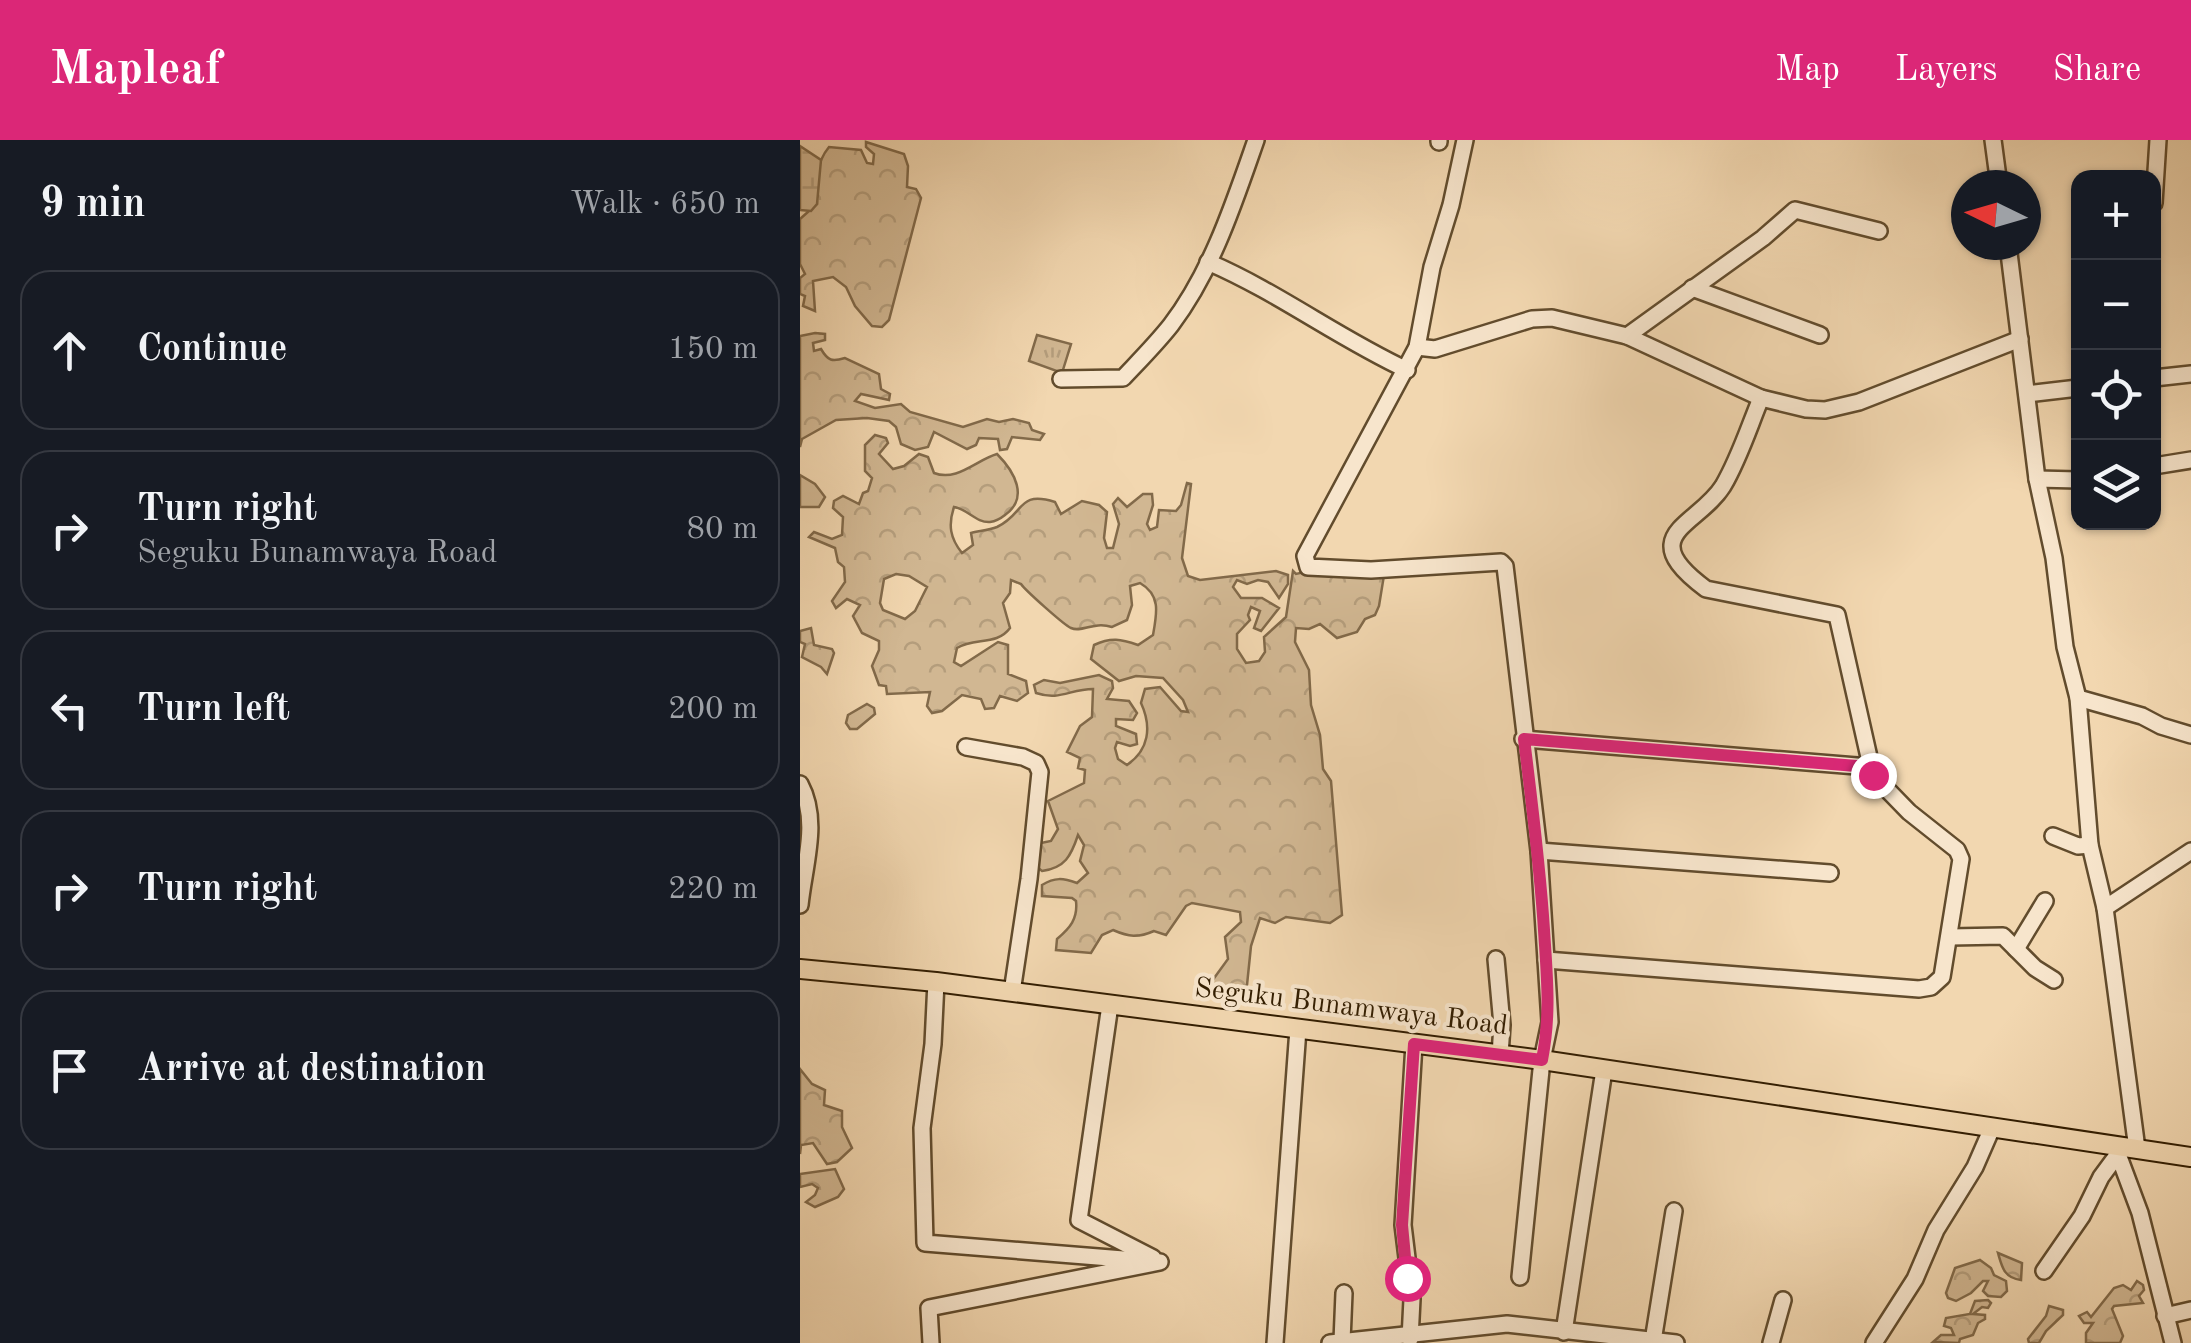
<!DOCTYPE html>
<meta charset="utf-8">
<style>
:root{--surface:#171b24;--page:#20242c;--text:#f1f3f6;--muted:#9ea1a6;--line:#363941;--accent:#db2777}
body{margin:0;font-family:"Old Standard TT",serif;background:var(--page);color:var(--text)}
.controls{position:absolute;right:30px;top:30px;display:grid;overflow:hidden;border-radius:20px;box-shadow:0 2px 8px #0004}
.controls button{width:90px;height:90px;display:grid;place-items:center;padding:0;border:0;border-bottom:2px solid var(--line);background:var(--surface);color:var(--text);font:50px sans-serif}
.compass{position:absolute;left:1151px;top:30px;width:90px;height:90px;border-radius:50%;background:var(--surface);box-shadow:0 2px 8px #0004;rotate:275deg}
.stop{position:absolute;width:30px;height:30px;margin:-22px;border:8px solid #db2777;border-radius:50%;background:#fff}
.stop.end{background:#db2777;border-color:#fff;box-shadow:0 2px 10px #0008}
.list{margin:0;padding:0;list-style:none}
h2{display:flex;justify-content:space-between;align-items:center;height:130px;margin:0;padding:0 40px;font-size:42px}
h2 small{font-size:32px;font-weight:400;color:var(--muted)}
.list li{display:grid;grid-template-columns:65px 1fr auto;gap:30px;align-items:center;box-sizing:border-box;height:160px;margin:0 20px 20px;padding:0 20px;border:2px solid var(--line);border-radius:30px}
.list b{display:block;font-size:38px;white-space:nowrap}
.list p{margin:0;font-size:32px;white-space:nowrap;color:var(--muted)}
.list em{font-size:32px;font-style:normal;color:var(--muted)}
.icon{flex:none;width:55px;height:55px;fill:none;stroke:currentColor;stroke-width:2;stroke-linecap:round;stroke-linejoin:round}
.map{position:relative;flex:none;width:1391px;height:1203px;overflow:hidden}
header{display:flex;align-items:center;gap:60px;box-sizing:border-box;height:140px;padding:0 50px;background:var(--accent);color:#fff}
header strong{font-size:48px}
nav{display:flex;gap:55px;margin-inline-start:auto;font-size:35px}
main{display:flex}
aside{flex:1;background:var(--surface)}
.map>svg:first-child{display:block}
.forest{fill:url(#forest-crowns);stroke:#826a4a;stroke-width:2.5;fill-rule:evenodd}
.wetland{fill:url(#wetland-marsh);stroke:#826a4a;stroke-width:2.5}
.park{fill:url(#park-tufts);stroke:#826a4a;stroke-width:2.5}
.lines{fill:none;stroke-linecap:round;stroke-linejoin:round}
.minor-casing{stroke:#624c2d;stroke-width:20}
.major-casing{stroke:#321d01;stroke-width:22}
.minor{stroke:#f7e5cc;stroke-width:15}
.major{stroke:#f2d7b0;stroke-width:18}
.route{stroke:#db2777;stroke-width:12}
.labels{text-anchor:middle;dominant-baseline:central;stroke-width:8;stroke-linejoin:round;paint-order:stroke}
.street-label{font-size:28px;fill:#321d01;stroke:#f7e5cc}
</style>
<header>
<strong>Mapleaf</strong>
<nav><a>Map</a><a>Layers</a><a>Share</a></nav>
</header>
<main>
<aside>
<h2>9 min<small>Walk · 650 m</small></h2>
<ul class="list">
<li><svg class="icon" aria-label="ahead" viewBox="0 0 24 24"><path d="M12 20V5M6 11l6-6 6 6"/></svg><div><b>Continue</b></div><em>150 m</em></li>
<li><svg class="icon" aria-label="right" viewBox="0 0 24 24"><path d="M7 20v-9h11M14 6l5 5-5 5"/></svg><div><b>Turn right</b><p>Seguku Bunamwaya Road</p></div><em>80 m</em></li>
<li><svg class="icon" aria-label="left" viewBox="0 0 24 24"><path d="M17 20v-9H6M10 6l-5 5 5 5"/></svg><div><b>Turn left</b></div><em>200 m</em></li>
<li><svg class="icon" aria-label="right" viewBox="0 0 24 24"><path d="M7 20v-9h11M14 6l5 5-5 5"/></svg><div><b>Turn right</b></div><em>220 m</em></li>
<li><svg class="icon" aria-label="arrive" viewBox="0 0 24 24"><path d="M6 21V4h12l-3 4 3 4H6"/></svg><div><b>Arrive at destination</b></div></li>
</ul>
</aside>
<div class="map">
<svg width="1391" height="1203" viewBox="0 0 1391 1203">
<defs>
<pattern id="forest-crowns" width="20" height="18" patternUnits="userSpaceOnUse" patternTransform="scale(2.5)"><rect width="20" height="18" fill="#d1b792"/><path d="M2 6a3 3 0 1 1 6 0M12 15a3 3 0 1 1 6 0" fill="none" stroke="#b49d7c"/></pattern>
<pattern id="wetland-marsh" width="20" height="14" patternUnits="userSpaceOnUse" patternTransform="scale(2.5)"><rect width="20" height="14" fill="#d1b792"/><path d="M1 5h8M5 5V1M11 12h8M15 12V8" fill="none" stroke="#b49d7c"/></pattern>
<pattern id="park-tufts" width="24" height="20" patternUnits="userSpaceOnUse" patternTransform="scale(2.5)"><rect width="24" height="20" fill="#d1b792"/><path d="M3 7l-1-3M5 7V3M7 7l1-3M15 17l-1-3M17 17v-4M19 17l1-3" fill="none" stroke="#b49d7c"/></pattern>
</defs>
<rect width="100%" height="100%" fill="#f2d7b0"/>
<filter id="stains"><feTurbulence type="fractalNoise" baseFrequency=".002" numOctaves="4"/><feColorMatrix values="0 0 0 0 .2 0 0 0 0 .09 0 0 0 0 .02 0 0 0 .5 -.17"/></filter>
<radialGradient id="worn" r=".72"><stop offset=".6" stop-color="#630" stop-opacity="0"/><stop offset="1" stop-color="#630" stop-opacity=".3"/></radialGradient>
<g class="forest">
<path d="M66,2L104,14L108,26L107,47L116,49L121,58L89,180L82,187L72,186L55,166L46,147L33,137L13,141L15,171L3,166L5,156L0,154V138L5,134L0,124V79L17,64C16,43 15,24 29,7L61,10L67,23L73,24L74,14L66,7Z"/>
<path d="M15,193L25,194V200L13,203L14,211L21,209C28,221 32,222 45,218L79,234L81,249L90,254L89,260L61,254L55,261L75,268L101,264L110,272L163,287L187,279L199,282L213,279L229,283L232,290L244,294L240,300L212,297L207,309L200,310L198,299L179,298L176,305L167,309L134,292L128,307L115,310L101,304L96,287L89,281L67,278L36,280L2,299L0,307V196Z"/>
<path d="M75,295L86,298L88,303L79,314L93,329L104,326L119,314L128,317L134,333C157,342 176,320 197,314C215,332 229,358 205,375C200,379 197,381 190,382C176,383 168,369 154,367C148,385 150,398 162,413L173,405L171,393C179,391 189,390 197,387C225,374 217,350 255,362L261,374L282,361L299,365L307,372L304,398L307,408H313L319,384L313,364L318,358L327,367L343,354H352L353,365L347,384L350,390L357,387L359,370L376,371L381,365L387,343L391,344L382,418L388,436L400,440L476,431L488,435V444L479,458L468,442L458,440L447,444L437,440L433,447L441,458H462L479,468L461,491L454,488L460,471L451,467L448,475L450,480L437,494V509L446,523L459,521L465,512L464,497L486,477L493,431L496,434L523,428L585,429L579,466L575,475L565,479L557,492L537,498L520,484L509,489L496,488L495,502L509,530L511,565L520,595L523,629L531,641L542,775L530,783L486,777L475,783L460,778L451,806L447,845L436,853L422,851L406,858L398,848L412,841L428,819L425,797L441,782L440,772L392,763L386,766L366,795L354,791C338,798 329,797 313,790L302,795L291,813L256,810L257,799C270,788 278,779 276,761L272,758L242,756V745C255,737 263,738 277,743L288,733L280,721L284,705L278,695C271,716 265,728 242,731L226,718L239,696L241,703L251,701L258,689L248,661L284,643L285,630L278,628L280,618L267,612L280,586L292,577L293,549C270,549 260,561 236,553L234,545L244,540L260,543L299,535L312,541L313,548L307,559L329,561L337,573L333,580L316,579V586L336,594L337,604L330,606L317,602L315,608L318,619L327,625C349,610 352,587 341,563L345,549L360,547L381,571L388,572L383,560L363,538L336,536L319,541L291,519L294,505C311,497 321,499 338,505L353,495C357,473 361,455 340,443L330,446L332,465L327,480L312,487C293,481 282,493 271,488C264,485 225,450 221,444L211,440L210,453L203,463L210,488C197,506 174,497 157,508L154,522L161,526L198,502L208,505V534L226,541L228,553L217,561L200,556L194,568L185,569L181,559L162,555L142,571L132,573L127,566L130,552L87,554L86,546L79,545L72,526L79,510V501L62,493L53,476L60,465L47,459L36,468L32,461L45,442L44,427L38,422L35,408L9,397L14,392L32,399L42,395L43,377L33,368L34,361L43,356L59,364L63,353L68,351L72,338L65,331V305ZM96,434L109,436L127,447L115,471L105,479L83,470L80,463L84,439Z"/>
<polygon points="0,335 15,344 25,357 19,367 0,367"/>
<polygon points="11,488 14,505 32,509 34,513 27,534 21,527 2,517 5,504 0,502 0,491"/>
<polygon points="67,564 74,568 75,574 57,589 50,589 46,583 48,575"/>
<polygon points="0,929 12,944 25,950 24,965 42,971 42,987 52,1008 37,1022 27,1024 13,1003 1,1005 0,1014"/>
<polygon points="35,1029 44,1049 38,1057 15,1067 6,1062 15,1055 18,1048 12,1044 0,1047 0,1034"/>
<path d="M1198,1113L1222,1123L1221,1140C1204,1138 1202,1127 1198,1113Z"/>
<polygon points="1180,1120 1191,1128 1194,1135 1206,1141 1207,1151 1201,1157 1188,1156 1183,1151 1188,1141 1183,1141 1171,1153 1156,1161 1148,1158 1146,1153 1155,1128"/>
<polygon points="1337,1141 1343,1145 1344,1150 1339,1156 1343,1163 1314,1166 1312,1169 1323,1196 1320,1203 1286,1203 1286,1193 1293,1183 1284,1183 1279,1176 1287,1172 1291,1177 1314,1148 1323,1145 1331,1150"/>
<polygon points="1188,1160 1191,1163 1188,1168 1182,1167 1173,1174 1185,1175 1185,1179 1178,1183 1173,1195 1160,1199 1159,1203 1133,1202 1141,1195 1154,1195 1151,1188 1144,1186 1146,1178 1170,1174 1175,1161"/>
<polygon points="1249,1166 1263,1170 1263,1175 1246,1191 1239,1203 1229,1203 1228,1199 1246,1176"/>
</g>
<polygon class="wetland" points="0,6 21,20 17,64 11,71 0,70"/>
<polygon class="park" points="237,195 271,204 262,233 229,221"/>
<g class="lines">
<g class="minor-casing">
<g id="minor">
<polyline points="665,0 651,65 632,127 617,207 505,416 508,427 571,430 701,422 705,426 739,711 750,882 742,920 720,1137"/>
<polyline points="1193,0 1199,45"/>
<polyline points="639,2 639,0"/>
<polyline points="1354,63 1358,0"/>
<polyline points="1208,105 1237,339 1254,418 1265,507 1278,558 1290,705 1305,768 1337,1009"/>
<path d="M408,122C478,152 538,198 607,230"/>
<polyline points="892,148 1020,195"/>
<polyline points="827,196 963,98 995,70 1079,91"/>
<polyline points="617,207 635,209 732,179 752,178 827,196 961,258 1006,269 1025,270 1059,262 1220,199"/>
<polyline points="1354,238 1391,234"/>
<path d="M261,239L323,238C339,221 356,204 371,185C412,131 434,63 456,0"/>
<polyline points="1227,254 1278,248"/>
<polyline points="1354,326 1391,320"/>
<polyline points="1237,339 1278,340"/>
<polyline points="1278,558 1342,576 1361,586 1391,595"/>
<polyline points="723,599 1069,627"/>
<polyline points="166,607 223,617 236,623 240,632 229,739 212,852"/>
<path d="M0,644C20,681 4,725 0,765"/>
<polyline points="1253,696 1278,706 1290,705"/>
<polyline points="739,711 1030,733"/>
<polyline points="1305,768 1391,711"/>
<polyline points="1150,797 1203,796 1235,828 1254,840"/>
<polyline points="1216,809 1245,761"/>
<polyline points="696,819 702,885 700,915"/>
<path d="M746,820L1119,849L1131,847L1142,837L1161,719L1157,710L1109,672L1073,635L1037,475L906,449C832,394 898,386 923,346C939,319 949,287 961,258"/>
<polyline points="310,865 279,1080 353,1118"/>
<polyline points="1315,1006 1340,1073 1373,1203"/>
<polyline points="1244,1131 1282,1076 1301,1037 1318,1014"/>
<polyline points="1365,1176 1391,1170"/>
<polyline points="764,1192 804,930"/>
<polyline points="610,1199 612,1159 603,1085 614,904"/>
<polyline points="542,1201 544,1153"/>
<polyline points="853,1201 874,1071"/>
<polyline points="131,1203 129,1168 360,1122 125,1103 122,988 133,904 136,842"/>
<polyline points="475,1203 498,889"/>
<polyline points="530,1203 707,1184 876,1203"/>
<polyline points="971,1203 983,1160"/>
<polyline points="1074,1203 1115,1139 1136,1090 1175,1027 1192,988"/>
</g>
</g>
<g class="major-casing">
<polyline id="major" points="0,829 136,842 742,920 1391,1017"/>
</g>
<use href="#minor" class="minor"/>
<use href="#major" class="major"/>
</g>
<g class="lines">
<path class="route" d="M607,1138L602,1085L614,904L742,920C751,874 747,837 744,790C740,726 732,663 724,599L1069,627L1073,635"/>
</g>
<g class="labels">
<g class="street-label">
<text transform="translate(551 868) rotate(7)">Seguku Bunamwaya Road</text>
</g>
</g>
<rect width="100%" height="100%" filter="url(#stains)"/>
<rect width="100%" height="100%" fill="url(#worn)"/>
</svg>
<div class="controls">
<button>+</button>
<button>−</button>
<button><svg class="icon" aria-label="locate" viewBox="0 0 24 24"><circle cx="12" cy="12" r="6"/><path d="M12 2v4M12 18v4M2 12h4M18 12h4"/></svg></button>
<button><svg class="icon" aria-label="layers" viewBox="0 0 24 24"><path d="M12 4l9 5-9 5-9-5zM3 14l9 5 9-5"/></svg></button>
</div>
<svg class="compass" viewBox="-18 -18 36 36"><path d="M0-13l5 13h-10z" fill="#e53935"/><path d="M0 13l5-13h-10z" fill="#9ea1a6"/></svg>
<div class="stop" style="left:607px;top:1138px"></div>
<div class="stop end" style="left:1073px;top:635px"></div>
</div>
</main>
